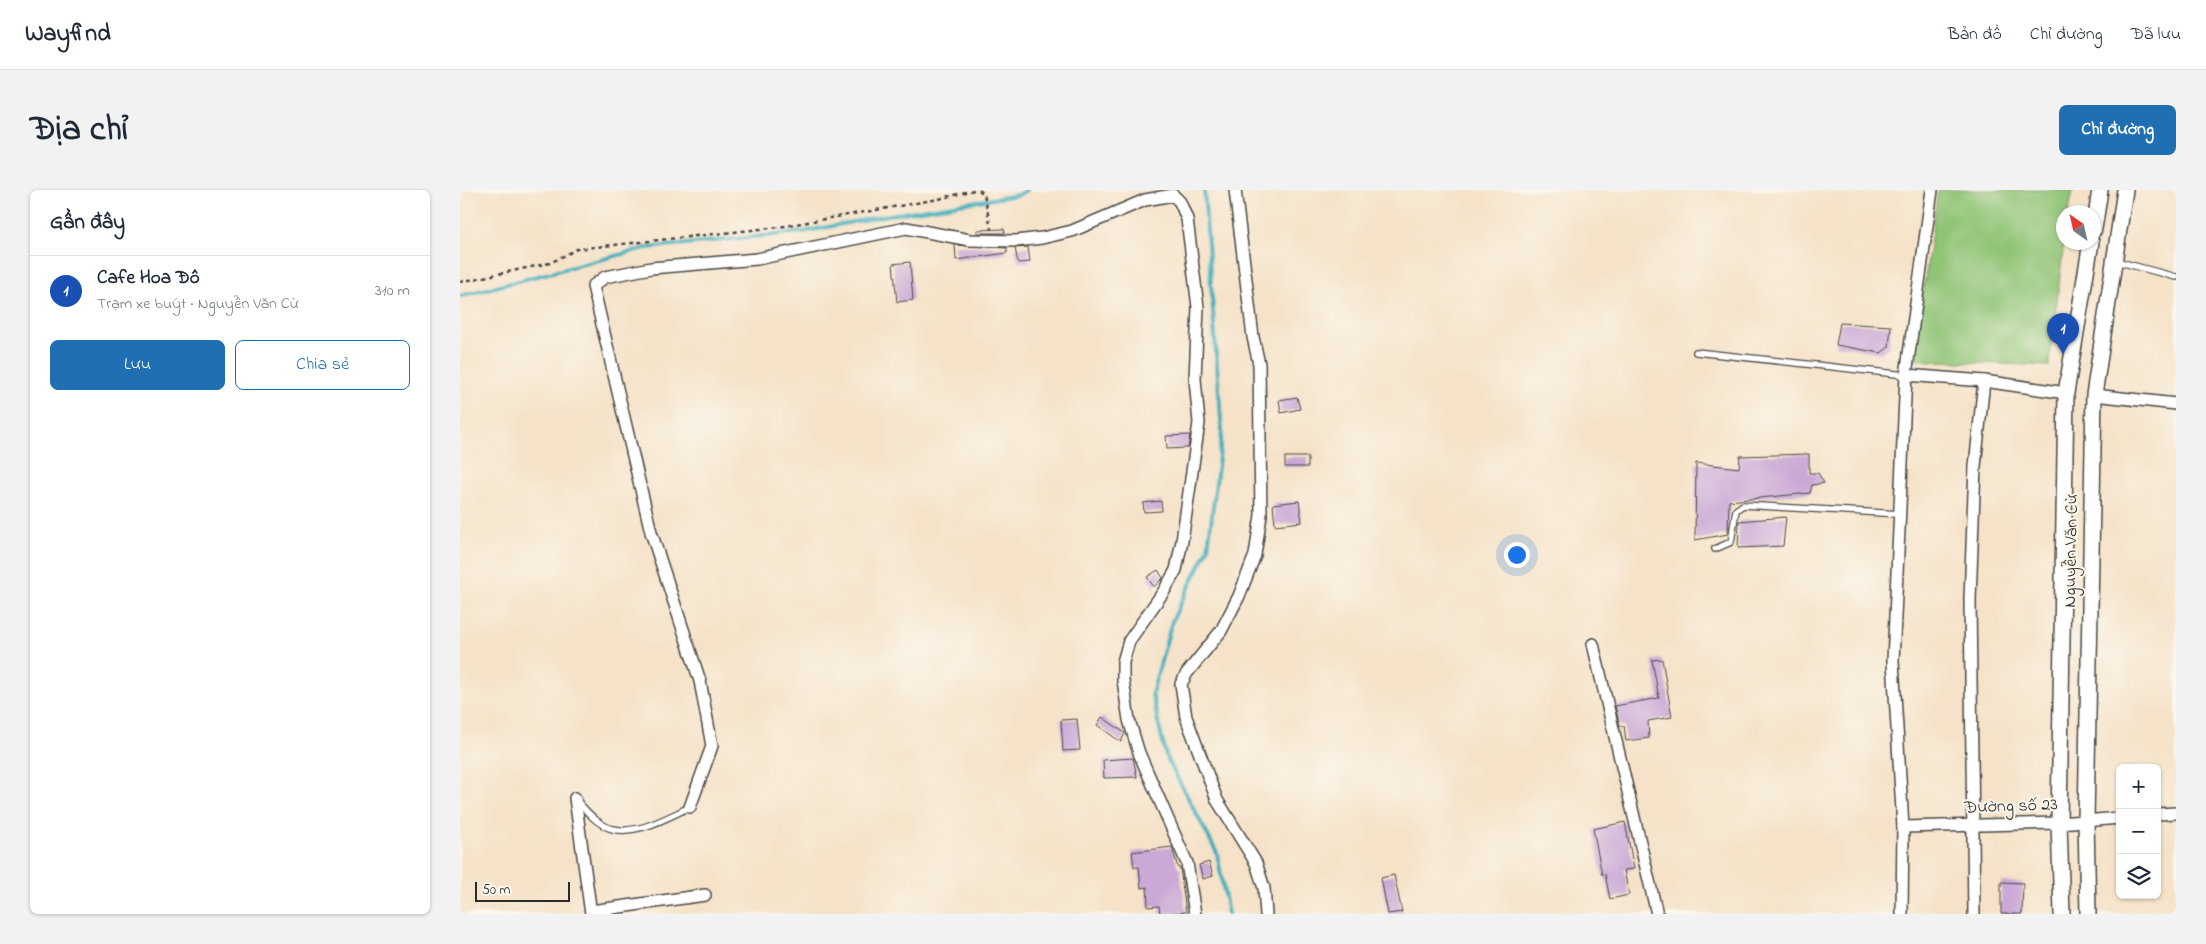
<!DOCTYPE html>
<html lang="vi">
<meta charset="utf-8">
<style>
:root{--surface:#fff;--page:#f2f2f3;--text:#1f2937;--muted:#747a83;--line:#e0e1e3;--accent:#1f6fb2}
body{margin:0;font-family:"Indie Flower",sans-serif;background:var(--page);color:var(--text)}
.controls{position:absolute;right:15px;bottom:15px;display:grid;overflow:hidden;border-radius:8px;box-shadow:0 1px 4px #0004}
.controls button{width:45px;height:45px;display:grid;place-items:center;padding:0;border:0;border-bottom:1px solid var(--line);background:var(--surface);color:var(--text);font:25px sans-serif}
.compass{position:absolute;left:1596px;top:15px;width:45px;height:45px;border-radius:50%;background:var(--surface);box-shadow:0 1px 4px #0004;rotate:326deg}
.scale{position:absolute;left:15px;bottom:12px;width:95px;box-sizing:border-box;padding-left:5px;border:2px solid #2b2b2b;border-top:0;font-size:14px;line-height:18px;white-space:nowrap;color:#2b2b2b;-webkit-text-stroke:4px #fbf7ec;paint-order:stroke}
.you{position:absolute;left:1056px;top:364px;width:18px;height:18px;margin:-12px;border:4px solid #fff;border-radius:50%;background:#1a73e8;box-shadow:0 0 0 8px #1a73e833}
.badge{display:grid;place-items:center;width:32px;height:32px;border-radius:50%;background:var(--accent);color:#fff;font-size:16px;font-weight:700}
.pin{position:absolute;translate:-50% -41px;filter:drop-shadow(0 1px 2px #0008)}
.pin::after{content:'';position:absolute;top:26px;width:18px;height:15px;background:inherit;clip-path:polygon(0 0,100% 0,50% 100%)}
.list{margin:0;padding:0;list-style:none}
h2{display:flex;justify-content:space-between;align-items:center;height:65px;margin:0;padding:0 20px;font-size:21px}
h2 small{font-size:16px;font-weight:400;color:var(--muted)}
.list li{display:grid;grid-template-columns:32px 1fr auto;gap:15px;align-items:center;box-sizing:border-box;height:70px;padding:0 20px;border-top:1px solid var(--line)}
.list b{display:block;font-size:19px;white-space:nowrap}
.list p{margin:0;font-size:16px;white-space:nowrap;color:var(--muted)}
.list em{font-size:16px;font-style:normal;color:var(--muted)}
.actions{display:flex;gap:10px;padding:15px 20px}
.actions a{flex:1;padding:11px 0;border:1px solid var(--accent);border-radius:8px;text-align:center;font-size:18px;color:var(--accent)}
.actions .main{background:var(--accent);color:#fff}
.icon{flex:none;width:28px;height:28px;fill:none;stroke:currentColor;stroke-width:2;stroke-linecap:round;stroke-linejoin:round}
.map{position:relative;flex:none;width:1716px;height:724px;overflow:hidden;border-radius:8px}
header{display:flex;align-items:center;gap:30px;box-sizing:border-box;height:70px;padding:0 25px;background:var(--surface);border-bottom:1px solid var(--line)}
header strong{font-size:24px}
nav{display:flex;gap:28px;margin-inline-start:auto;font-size:18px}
.intro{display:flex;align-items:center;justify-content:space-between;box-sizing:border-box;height:120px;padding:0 30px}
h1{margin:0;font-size:35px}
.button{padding:12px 22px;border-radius:8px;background:var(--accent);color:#fff;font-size:18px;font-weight:700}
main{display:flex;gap:30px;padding:0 30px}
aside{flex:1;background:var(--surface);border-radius:8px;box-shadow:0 1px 4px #0004}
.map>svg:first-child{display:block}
.green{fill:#8fc374;stroke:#5d7750}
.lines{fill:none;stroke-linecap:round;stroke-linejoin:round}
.stream{stroke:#3eadbc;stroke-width:4}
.building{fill:#caa9d6}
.lane-casing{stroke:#494643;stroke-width:8}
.street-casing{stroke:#494643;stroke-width:14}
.secondary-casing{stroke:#494643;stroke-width:18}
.path{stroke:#494643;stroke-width:2.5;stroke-dasharray:4 4;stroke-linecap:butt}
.lane{stroke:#fff;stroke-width:5.5}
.street{stroke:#fff;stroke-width:11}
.secondary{stroke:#fff;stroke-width:15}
.labels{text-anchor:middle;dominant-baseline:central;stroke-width:4;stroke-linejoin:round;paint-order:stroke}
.street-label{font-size:18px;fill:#2b2b2b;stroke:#fbf7ec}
</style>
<header>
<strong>Wayfind</strong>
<nav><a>Bản đồ</a><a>Chỉ đường</a><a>Đã lưu</a></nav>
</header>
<div class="intro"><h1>Địa chỉ</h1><a class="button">Chỉ đường</a></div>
<main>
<aside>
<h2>Gần đây<small></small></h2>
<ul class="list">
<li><span class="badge" style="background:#1a4fb4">1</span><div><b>Cafe Hoa Đô</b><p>Trạm xe buýt · Nguyễn Văn Cừ</p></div><em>310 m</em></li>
</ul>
<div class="actions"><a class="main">Lưu</a><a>Chia sẻ</a></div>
</aside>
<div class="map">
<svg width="1716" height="724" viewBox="0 0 1716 724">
<rect width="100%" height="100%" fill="#fbf7ec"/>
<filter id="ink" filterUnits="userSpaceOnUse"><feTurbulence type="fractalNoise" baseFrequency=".02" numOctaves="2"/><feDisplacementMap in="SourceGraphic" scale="10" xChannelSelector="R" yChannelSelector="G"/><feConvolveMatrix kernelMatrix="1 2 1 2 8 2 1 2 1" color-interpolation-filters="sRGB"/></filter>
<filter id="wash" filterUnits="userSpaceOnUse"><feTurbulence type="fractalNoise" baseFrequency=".0096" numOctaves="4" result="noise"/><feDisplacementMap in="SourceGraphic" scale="20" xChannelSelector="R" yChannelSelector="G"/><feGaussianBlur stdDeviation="1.12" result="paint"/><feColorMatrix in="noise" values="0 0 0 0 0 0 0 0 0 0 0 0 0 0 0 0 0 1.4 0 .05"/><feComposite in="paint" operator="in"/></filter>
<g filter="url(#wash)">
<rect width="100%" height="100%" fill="#f5e2c8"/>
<polygon class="green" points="1478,0 1613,0 1609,22 1604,22 1604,53 1589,176 1453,170"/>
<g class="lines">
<g class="stream">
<polyline points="744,0 762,242 748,359 712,431 692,504 706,566 757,663 768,724"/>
<polyline points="0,106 186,58 343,42 423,26 558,5 567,0"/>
</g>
</g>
<g id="blocks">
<g class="building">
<polygon points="544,39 545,43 517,43 517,40"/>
<polygon points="495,55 547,58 547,63 496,70"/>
<polygon points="568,57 570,72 558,73 555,58"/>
<polygon points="450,72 453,110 437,112 433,74"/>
<polygon points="1380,133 1431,136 1429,157 1421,163 1376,155"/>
<polygon points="837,207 840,219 821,223 819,210"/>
<polygon points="730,245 728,258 707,259 706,246"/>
<polygon points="1349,264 1349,283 1358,283 1364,293 1352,295 1350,303 1269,311 1268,344 1235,350 1236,273 1279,278 1280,266"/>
<rect x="825" y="267" width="23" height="10"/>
<polygon points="701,311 702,321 684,322 683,313"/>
<polygon points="839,311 842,332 815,335 813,314"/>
<polygon points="1326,327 1323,356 1278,358 1279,331"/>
<polygon points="698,380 703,388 694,397 687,387"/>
<polygon points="1202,469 1212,527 1188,531 1189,548 1166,551 1164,536 1160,536 1155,516 1199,508 1192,470"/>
<polygon points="642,527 665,543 661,552 637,535"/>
<polygon points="617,529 620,560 603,561 601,530"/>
<polygon points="673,568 677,587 644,588 643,570"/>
<polygon points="1165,632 1174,679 1164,680 1169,705 1150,709 1145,684 1142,685 1133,639"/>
<polygon points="712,657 718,678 720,678 726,722 700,724 699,716 688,717 687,697 681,698 679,677 674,677 672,662"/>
<polygon points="749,672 753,686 743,689 739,675"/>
<polygon points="934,685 942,722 928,724 921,688"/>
<polygon points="1541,692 1563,693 1562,724 1541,724"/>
</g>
</g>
</g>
<g filter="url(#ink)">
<use href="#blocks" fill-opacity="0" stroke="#494643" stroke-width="1"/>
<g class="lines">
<g class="lane-casing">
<g id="lane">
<polyline points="1656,71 1716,87"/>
<polyline points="1236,162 1446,185"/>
<polyline points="1255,359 1271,352 1276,320 1283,315 1441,324"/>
<path d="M116,610C126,620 138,636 153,639C178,645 208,627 230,617"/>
</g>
</g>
<g class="street-casing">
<g id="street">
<polyline points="775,0 793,147 799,174 801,325 795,365 779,406 761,441 727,483 721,494 726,527 757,610 796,673 804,698 806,724"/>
<polyline points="1446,185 1524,191 1606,203"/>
<polyline points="1634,205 1716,214"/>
<polyline points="1133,454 1197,724"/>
<polyline points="115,608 131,724"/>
<polyline points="230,617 252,556 240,491 191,342 133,96 145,87 191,78 297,69 446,38 510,50 556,51 582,48 612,41 685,10 713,5 720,12 727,29 738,117 735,189 739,233 722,351 716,380 704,401 669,451 663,472 663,490 669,530 679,563 727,673 735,724"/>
<polyline points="1697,624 1716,623"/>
<polyline points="1443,637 1599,633 1660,628"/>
<polyline points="131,721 245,705"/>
<polyline points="1442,724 1443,637 1433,471 1446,185 1472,0"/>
<polyline points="1514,724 1510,410 1515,276 1524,191"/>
</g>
</g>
<g class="secondary-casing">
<g id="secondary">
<polyline points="1634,39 1640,0"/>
<polyline points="1602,724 1599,633 1606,203 1631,52"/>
<polyline points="1628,724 1626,631 1634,205 1665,0"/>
</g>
</g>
<g class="path">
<polyline points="519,0 524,4 531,39"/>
<polyline points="0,92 90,73 117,59 319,37 479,9 514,0"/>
</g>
<use href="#lane" class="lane"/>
<use href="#street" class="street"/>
<use href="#secondary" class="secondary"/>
</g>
</g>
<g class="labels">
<g class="street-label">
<text transform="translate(1612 361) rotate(-89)">Nguyễn Văn Cừ</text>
<text transform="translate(1551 617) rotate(-2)">Đường số 23</text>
</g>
</g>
</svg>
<div class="controls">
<button>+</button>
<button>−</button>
<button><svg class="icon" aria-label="layers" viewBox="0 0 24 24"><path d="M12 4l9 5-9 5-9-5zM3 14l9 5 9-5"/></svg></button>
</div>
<svg class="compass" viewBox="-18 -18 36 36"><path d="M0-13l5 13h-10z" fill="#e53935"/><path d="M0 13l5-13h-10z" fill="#747a83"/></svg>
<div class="scale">50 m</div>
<div class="you"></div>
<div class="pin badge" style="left:1603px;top:164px;background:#1a4fb4">1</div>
</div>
</main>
